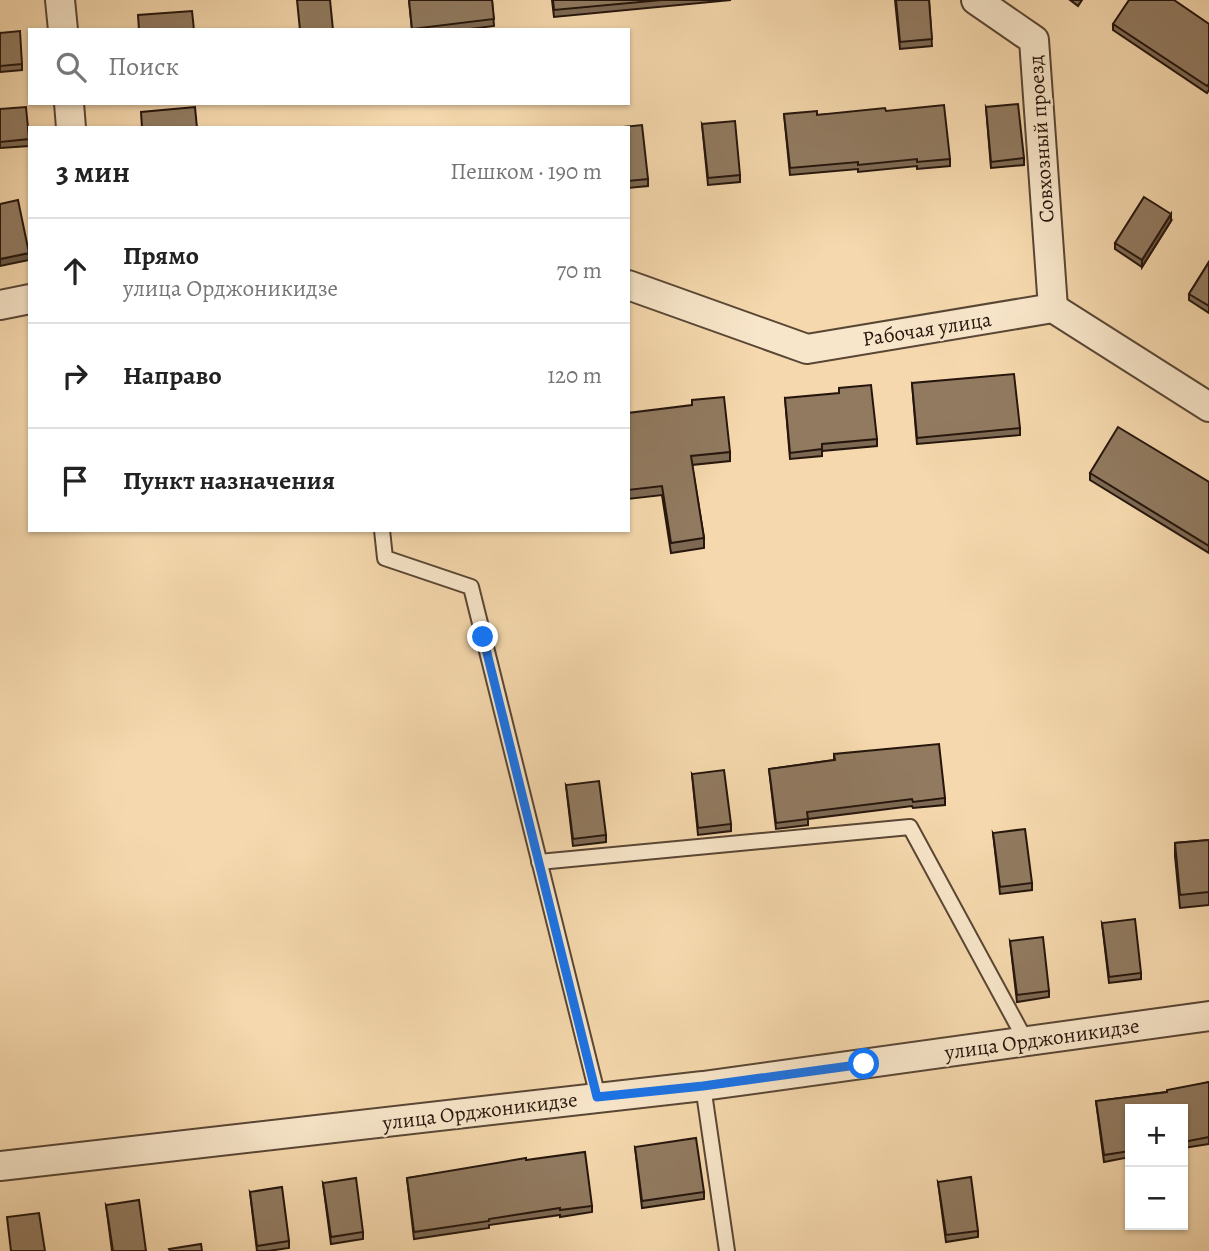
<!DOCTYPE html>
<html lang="ru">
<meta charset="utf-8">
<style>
:root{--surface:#fff;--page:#f6f6f6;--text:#222;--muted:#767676;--line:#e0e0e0}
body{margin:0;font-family:Alegreya,serif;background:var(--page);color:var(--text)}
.controls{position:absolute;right:21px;bottom:21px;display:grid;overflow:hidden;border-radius:0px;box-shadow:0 2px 5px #0004}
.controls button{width:63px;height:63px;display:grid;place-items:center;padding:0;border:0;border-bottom:2px solid var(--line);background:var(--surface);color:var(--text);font:35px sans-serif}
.stop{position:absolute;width:21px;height:21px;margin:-16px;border:5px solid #1a73e8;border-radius:50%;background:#fff}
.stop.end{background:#1a73e8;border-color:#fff;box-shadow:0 2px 7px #0008}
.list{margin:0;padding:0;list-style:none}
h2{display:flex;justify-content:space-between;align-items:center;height:91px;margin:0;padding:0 28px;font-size:30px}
h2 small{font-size:23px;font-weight:400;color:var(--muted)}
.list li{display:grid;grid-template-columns:46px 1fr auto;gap:21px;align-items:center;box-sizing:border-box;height:105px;padding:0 28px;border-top:2px solid var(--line)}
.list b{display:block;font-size:26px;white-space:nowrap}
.list p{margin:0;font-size:23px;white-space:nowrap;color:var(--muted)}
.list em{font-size:23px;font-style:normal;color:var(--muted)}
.icon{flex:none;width:38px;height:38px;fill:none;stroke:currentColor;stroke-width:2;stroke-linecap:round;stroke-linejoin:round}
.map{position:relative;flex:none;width:1209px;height:1251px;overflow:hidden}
.search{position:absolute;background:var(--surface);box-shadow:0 2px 5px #0004;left:28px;top:28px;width:602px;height:77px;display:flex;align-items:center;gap:18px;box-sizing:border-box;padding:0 24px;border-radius:0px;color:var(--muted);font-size:26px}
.panel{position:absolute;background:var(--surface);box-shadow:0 2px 5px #0004;left:28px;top:126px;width:602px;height:406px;border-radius:0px}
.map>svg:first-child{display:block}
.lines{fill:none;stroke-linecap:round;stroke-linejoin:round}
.service-casing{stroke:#594634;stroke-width:18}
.minor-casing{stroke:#594634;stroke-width:32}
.service{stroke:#f8e6ca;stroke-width:14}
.minor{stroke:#f8e6ca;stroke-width:28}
.wall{fill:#7d6953;stroke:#25150c;stroke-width:2}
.shaded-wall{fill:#665543;stroke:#25150c;stroke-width:2}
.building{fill:#917a60;stroke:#25150c;stroke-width:2}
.route{stroke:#1a73e8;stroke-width:9}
.labels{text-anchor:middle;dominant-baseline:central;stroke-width:5;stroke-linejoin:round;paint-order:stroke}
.street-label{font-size:21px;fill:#25150c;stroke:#f8e6ca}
</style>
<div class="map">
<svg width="1209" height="1251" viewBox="0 0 1209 1251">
<rect width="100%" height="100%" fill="#f5d8ad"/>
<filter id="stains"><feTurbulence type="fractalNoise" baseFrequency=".00286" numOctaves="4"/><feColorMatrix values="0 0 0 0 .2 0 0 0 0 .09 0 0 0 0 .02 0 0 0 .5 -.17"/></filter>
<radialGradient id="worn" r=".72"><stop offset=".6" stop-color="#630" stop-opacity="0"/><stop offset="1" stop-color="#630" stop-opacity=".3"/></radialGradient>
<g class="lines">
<g class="service-casing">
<g id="service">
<polyline points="382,530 385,558 471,587 598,1097"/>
<polyline points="539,862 910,827 1026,1041"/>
<polyline points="703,1086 727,1251"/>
</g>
</g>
<g class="minor-casing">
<g id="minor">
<polyline points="60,0 63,30"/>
<polyline points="976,0 1034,40 1053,308"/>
<polyline points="69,103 71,128"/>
<polyline points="628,285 807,349 1053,308 1209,407"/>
<polyline points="0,305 30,299"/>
<polyline points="0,1166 703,1086 1209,1016"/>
</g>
</g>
<use href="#service" class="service"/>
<use href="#minor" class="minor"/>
</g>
<g class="wall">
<polygon points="409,0 492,0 494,26 462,30 412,30"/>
<polygon points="552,0 731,0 554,17"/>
<polygon points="895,0 929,0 932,46 900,49"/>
<polygon points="1070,0 1082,0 1078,6"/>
<polygon points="1113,24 1209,24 1209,90 1207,93 1113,30"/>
<polygon points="0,33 22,64 22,70 0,72"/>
<polygon points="986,107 1024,158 1024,165 991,168"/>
<polygon points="0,109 29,139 29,146 0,148"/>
<polygon points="886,111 950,159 950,166 917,169 917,166 858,172 858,169 790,175 784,114 817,115"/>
<polygon points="702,124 740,175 740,182 708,185"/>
<polygon points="628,128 648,179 648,186 628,188"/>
<polygon points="1171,221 1142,267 1115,249 1115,243"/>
<polygon points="1209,262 1209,313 1189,300 1189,294"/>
<polygon points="912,383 1020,428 1020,435 917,444"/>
<polygon points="785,398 877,439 877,446 822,451 822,456 790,459"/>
<polygon points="628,413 730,452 730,461 692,465 704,538 704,548 671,553 662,495 628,499"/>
<polygon points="1090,473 1209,482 1209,553 1090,480"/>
<polygon points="834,754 945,798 945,805 913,808 912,806 808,819 808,825 776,829 769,769 834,760"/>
<polygon points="692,774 731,824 731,831 698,835"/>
<polygon points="566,785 606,835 606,842 573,846"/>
<polygon points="993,833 1032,883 1032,890 1000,894"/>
<polygon points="1209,840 1209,905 1180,908 1175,856 1175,843"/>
<polygon points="1102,923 1141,973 1141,979 1109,983"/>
<polygon points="1010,941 1049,991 1049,997 1017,1002"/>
<polygon points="1209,1082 1209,1144 1183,1148 1183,1109 1130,1109 1130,1157 1104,1162 1096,1101 1167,1092"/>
<polygon points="635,1147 704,1192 704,1199 642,1208"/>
<polygon points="526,1160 592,1206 592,1212 560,1217 560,1215 489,1225 489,1228 414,1239 407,1178"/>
<polygon points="938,1182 978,1231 978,1237 946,1242"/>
<polygon points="323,1183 363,1232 363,1239 331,1244"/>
<polygon points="250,1192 289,1241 289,1248 268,1251 257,1251"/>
<polygon points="106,1205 146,1251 112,1251"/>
</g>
<g class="shaded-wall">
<polygon points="1171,214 1171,221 1142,267 1142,260"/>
<polygon points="29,253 29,260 0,266 0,259"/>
</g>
<g class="building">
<polygon points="297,0 330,0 333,30 300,30"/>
<polygon points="409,0 492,0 494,19 412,29"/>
<polygon points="553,0 662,0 554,10"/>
<polygon points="896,0 929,0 932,39 900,42"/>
<polygon points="1129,0 1174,0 1209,24 1209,84 1207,86 1113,24"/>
<polygon points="192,11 194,30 139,30 138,15"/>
<polygon points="20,31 22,64 0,66 0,33"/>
<polygon points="1018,104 1024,158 991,162 986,107"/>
<polygon points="944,105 950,159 917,162 917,159 858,165 858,162 790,168 784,114 817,111 817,115 885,108 886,111"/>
<polygon points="26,107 29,139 0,142 0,109"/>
<polygon points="195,107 197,128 142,128 141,112"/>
<polygon points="735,121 740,175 708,178 702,124"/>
<polygon points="642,125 648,179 628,181 628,128 613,128"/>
<polygon points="1144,197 1171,214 1142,260 1115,243"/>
<polygon points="18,200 29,253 0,259 0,204"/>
<polygon points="1209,262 1209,306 1189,294"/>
<polygon points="1014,374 1020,428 917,438 912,383"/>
<polygon points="871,385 877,439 822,444 822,449 790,453 785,398 839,393 839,388"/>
<polygon points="724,397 730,452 691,456 704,538 671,543 662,486 628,490 628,413 692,405 692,400"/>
<polygon points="1118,427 1209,482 1209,546 1090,473"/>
<polygon points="939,744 945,798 913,802 912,799 807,812 808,819 776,823 769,769 835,760 834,754"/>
<polygon points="724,770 731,824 698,828 692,774"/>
<polygon points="599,781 606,835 573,839 566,785"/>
<polygon points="1025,829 1032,883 1000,887 993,833"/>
<polygon points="1209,840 1209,892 1180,895 1175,843"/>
<polygon points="1135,919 1141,973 1109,977 1102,923"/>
<polygon points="1043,937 1049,991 1017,995 1010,941"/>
<polygon points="1209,1082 1209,1137 1183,1142 1183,1109 1130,1109 1130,1151 1104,1155 1096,1101 1167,1092 1167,1090"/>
<polygon points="696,1138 704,1192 642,1201 635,1147"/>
<polygon points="585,1152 592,1206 560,1210 560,1208 489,1219 489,1221 414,1232 407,1178 526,1158 526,1160"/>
<polygon points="971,1177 978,1231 946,1235 938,1182"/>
<polygon points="356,1178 363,1232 331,1237 323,1183"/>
<polygon points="282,1187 289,1241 257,1246 250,1192"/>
<polygon points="139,1200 146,1251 113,1251 106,1205"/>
<polygon points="39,1213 45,1251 11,1251 7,1217"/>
<polygon points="201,1244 202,1251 170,1251 169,1249"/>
</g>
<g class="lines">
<polyline class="route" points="483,637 597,1097 703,1086 864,1064"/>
</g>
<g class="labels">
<g class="street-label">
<text transform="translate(1041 139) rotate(-94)">Совхозный проезд</text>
<text transform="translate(927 329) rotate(-9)">Рабочая улица</text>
<text transform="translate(1042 1039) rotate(-8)">улица Орджоникидзе</text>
<text transform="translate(480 1111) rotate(-7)">улица Орджоникидзе</text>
</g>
</g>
<rect width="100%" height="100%" filter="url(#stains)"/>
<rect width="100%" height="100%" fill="url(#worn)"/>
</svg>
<div class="controls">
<button>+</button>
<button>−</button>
</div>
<div class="stop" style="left:864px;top:1064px"></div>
<div class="stop end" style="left:483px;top:637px"></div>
<div class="search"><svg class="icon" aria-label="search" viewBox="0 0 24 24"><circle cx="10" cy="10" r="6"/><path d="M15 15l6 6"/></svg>Поиск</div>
<section class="panel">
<h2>3 мин<small>Пешком · 190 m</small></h2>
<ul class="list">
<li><svg class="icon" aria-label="ahead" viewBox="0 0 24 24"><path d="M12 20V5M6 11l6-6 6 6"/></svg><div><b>Прямо</b><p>улица Орджоникидзе</p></div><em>70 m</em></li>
<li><svg class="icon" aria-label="right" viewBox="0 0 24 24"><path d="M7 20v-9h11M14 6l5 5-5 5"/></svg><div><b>Направо</b></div><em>120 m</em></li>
<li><svg class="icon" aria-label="arrive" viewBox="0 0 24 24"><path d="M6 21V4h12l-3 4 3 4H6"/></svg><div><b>Пункт назначения</b></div></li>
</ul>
</section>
</div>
